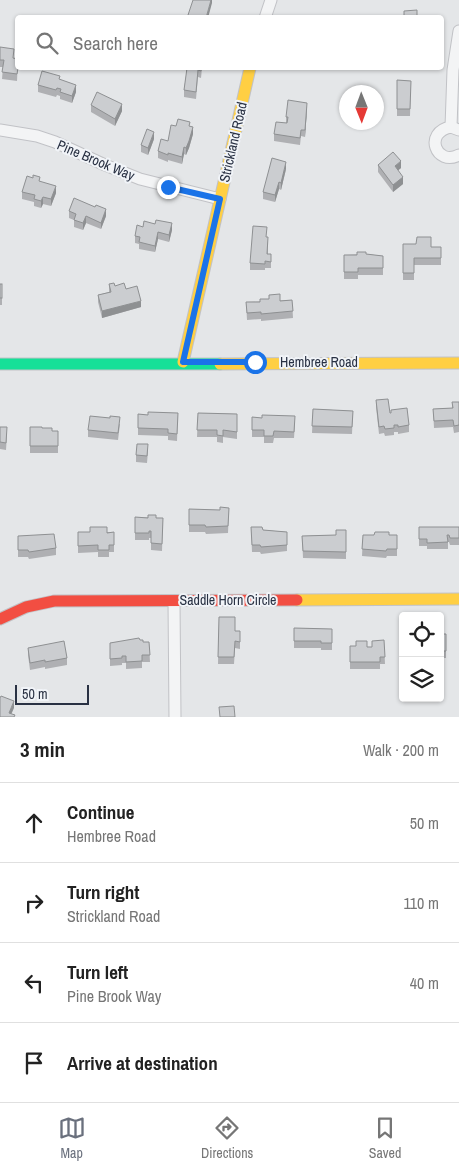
<!DOCTYPE html>
<meta charset="utf-8">
<style>
:root{--surface:#fff;--page:#f6f6f6;--text:#222;--muted:#767676;--line:#e0e0e0;--accent:#6a707d}
body{margin:0;font-family:"Archivo Narrow",sans-serif;background:var(--page);color:var(--text)}
.controls{position:absolute;right:15px;bottom:15px;display:grid;overflow:hidden;border-radius:5px;box-shadow:0 1px 4px #0004}
.controls button{width:45px;height:45px;display:grid;place-items:center;padding:0;border:0;border-bottom:1px solid var(--line);background:var(--surface);color:var(--text);font:25px sans-serif}
.compass{position:absolute;left:339px;top:85px;width:45px;height:45px;border-radius:50%;background:var(--surface);box-shadow:0 1px 4px #0004;rotate:179deg}
.scale{position:absolute;left:15px;bottom:12px;width:74px;box-sizing:border-box;padding-left:5px;border:2px solid #293143;border-top:0;font-size:14px;line-height:18px;white-space:nowrap;color:#293143;-webkit-text-stroke:4px #f1f4f8;paint-order:stroke}
.stop{position:absolute;width:15px;height:15px;margin:-11px;border:4px solid #1a73e8;border-radius:50%;background:#fff}
.stop.end{background:#1a73e8;border-color:#fff;box-shadow:0 1px 5px #0008}
.list{margin:0;padding:0;list-style:none}
h2{display:flex;justify-content:space-between;align-items:center;height:65px;margin:0;padding:0 20px;font-size:21px}
h2 small{font-size:16px;font-weight:400;color:var(--muted)}
.list li{display:grid;grid-template-columns:32px 1fr auto;gap:15px;align-items:center;box-sizing:border-box;height:80px;padding:0 20px;border-top:1px solid var(--line)}
.list b{display:block;font-size:19px;white-space:nowrap}
.list p{margin:0;font-size:16px;white-space:nowrap;color:var(--muted)}
.list em{font-size:16px;font-style:normal;color:var(--muted)}
.icon{flex:none;width:28px;height:28px;fill:none;stroke:currentColor;stroke-width:2;stroke-linecap:round;stroke-linejoin:round}
.map{position:relative;flex:none;width:459px;height:717px;overflow:hidden}
.search{position:absolute;background:var(--surface);box-shadow:0 1px 4px #0004;left:15px;right:15px;top:15px;height:55px;display:flex;align-items:center;gap:12px;box-sizing:border-box;padding:0 18px;border-radius:5px;color:var(--muted);font-size:19px}
.sheet{height:385px;background:var(--surface)}
nav{display:flex;justify-content:space-around;align-items:center;box-sizing:border-box;height:70px;border-top:1px solid var(--line);background:var(--surface);font-size:14px;color:var(--muted)}
nav a{display:grid;justify-items:center;gap:2px}
nav .on{color:var(--accent)}
.map>svg:first-child{display:block}
.lines{fill:none;stroke-linecap:round;stroke-linejoin:round}
.street-casing{stroke:#c1c2c6;stroke-width:13}
.fast-casing{stroke:#c1c2c6;stroke-width:13}
.slow-casing{stroke:#c1c2c6;stroke-width:13}
.jam-casing{stroke:#c1c2c6;stroke-width:13}
.street{stroke:#f3f4f5;stroke-width:11}
.fast{stroke:#16e098;stroke-width:11}
.slow{stroke:#ffcf43;stroke-width:11}
.jam{stroke:#f24e42;stroke-width:11}
.wall{fill:#afb0b3}
.shaded-wall{fill:#8e9092}
.building{fill:#cbcdd0;stroke:#8e9092}
.route{stroke:#1a73e8;stroke-width:6}
.labels{text-anchor:middle;dominant-baseline:central;stroke-width:4;stroke-linejoin:round;paint-order:stroke}
.street-label{font-size:14px;fill:#293143;stroke:#f1f4f8}
</style>
<div class="map">
<svg width="459" height="717" viewBox="0 0 459 717">
<rect width="100%" height="100%" fill="#e4e6e8"/>
<g class="lines">
<g class="street-casing">
<g id="street">
<polyline points="265,18 271,0"/>
<polyline points="451,127 453,70 459,31"/>
<polyline points="0,130 37,136 55,142 105,165 140,179 220,199"/>
<path d="M459,130L451,127C423,132 436,167 459,155"/>
<polyline points="174,601 175,717"/>
</g>
</g>
<g class="fast-casing">
<polyline id="fast" points="0,364 220,364"/>
</g>
<g class="slow-casing">
<g id="slow">
<polyline points="183,362 250,68"/>
<polyline points="220,364 459,363"/>
<polyline points="297,600 459,599"/>
</g>
</g>
<g class="jam-casing">
<polyline id="jam" points="0,619 26,607 54,601 297,600"/>
</g>
<use href="#street" class="street"/>
<use href="#fast" class="fast"/>
<use href="#slow" class="slow"/>
<use href="#jam" class="jam"/>
</g>
<g class="wall">
<polygon points="0,47 13,58 18,59 17,81 2,79 3,67 0,67"/>
<polygon points="187,68 202,68 201,78 198,77 196,99 184,97 184,90"/>
<polygon points="60,80 76,92 72,103 60,99 60,96 57,95 56,97 38,92 38,85"/>
<polygon points="397,80 411,81 410,116 397,116"/>
<polygon points="91,105 122,111 115,126 91,112"/>
<polygon points="307,109 305,137 301,136 300,145 274,141 274,134 286,123 286,117"/>
<polygon points="176,126 190,126 193,134 189,148 186,155 184,154 182,164 168,160 168,162 158,158 158,151 168,141"/>
<polygon points="154,139 148,155 141,152 141,145"/>
<polygon points="378,165 401,168 398,170 403,184 393,192 378,172"/>
<polygon points="286,169 281,190 279,189 275,202 263,199 263,192"/>
<polygon points="40,181 56,193 51,206 43,204 41,208 34,206 34,202 22,199 22,192"/>
<polygon points="69,211 106,216 101,229 86,223 83,230 74,227 74,220 69,218"/>
<polygon points="143,227 172,230 169,242 158,239 155,252 139,249 139,244 135,243 135,236"/>
<polygon points="266,237 268,243 268,254 271,254 271,268 265,268 265,270 250,270 250,263"/>
<polygon points="403,244 431,247 441,247 441,265 414,265 414,280 403,280"/>
<polygon points="366,254 383,256 383,275 358,275 358,279 344,279 344,255"/>
<rect x="0" y="284" width="2" height="21"/>
<polygon points="109,284 115,286 141,307 102,318 98,302 98,295 109,292"/>
<polygon points="292,300 293,318 261,321 261,319 247,320 246,302"/>
<polygon points="376,400 390,413 409,425 409,432 398,434 398,432 394,432 394,435 385,436 384,433 379,434 376,407"/>
<polygon points="452,402 459,402 459,432 454,433 453,427 434,428 433,409 452,408"/>
<polygon points="313,409 353,411 352,434 312,433"/>
<polygon points="178,413 177,441 168,440 168,436 138,435 138,414 148,415"/>
<polygon points="198,413 237,414 237,439 223,437 223,443 217,442 217,437 197,437"/>
<polygon points="252,417 262,418 295,423 294,438 274,438 273,443 264,443 264,437 252,437"/>
<polygon points="120,424 118,440 88,437 88,430"/>
<polygon points="0,427 7,434 6,450 0,449"/>
<polygon points="30,427 52,431 58,431 58,453 30,453"/>
<polygon points="148,451 147,463 136,462 136,455"/>
<polygon points="229,508 228,533 206,534 205,532 189,532 189,509 220,510"/>
<polygon points="135,517 163,518 162,551 151,550 151,538 149,538 149,540 135,540"/>
<polygon points="251,527 263,530 287,532 287,551 261,554 260,552 252,552"/>
<polygon points="419,527 459,527 459,545 450,545 449,542 448,542 448,549 427,549 427,546 419,546"/>
<polygon points="346,530 346,559 303,558 302,536 336,535"/>
<polygon points="78,532 114,532 114,552 109,552 109,557 98,557 98,552 78,553"/>
<polygon points="363,535 397,535 397,556 387,556 386,558 362,556"/>
<polygon points="18,536 56,548 56,555 29,559 28,557 18,557"/>
<polygon points="219,617 235,631 240,631 240,649 235,648 234,664 218,664"/>
<polygon points="294,628 332,629 332,650 321,650 321,648 294,648"/>
<polygon points="440,634 446,634 446,658 441,658 441,670"/>
<polygon points="140,640 143,642 149,642 150,662 142,662 142,668 126,669 126,663 122,663 122,665 110,666 110,643"/>
<polygon points="384,640 385,664 380,664 380,669 350,669 350,646 372,647"/>
<polygon points="28,648 67,658 67,665 45,669 45,667 30,670 28,655"/>
</g>
<g class="shaded-wall">
<polygon points="211,0 212,0 212,3 208,18 206,18"/>
<polygon points="76,85 76,92 72,103 72,96"/>
<polygon points="307,103 307,109 305,137 305,130"/>
<polygon points="122,104 122,111 115,126 115,119"/>
<polygon points="193,127 193,134 189,148 186,155 186,148"/>
<polygon points="154,132 154,139 148,155 148,148"/>
<polygon points="184,147 184,154 182,164 182,157"/>
<polygon points="401,161 401,168 395,173 395,166"/>
<polygon points="286,162 286,169 281,190 281,183"/>
<polygon points="403,177 403,184 393,192 393,185"/>
<polygon points="279,182 279,189 275,202 275,195"/>
<polygon points="56,186 56,193 51,206 51,199"/>
<polygon points="43,197 43,204 41,208 41,201"/>
<polygon points="106,209 106,216 101,229 101,223"/>
<polygon points="86,216 86,223 83,230 83,223"/>
<polygon points="172,223 172,230 169,242 169,235"/>
<polygon points="158,232 158,239 155,252 155,246"/>
<polygon points="141,301 141,307 102,318 102,311"/>
<polygon points="14,701 14,708 10,717 9,713"/>
</g>
<g class="building">
<polygon points="193,0 211,0 206,18 187,18"/>
<polygon points="417,10 417,18 404,18 404,11"/>
<polygon points="0,47 14,49 13,58 18,59 18,68 17,74 2,72 4,60 0,60"/>
<polygon points="187,68 201,68 201,71 198,70 196,92 184,90"/>
<polygon points="42,71 60,76 59,79 76,85 72,96 60,92 61,89 57,88 56,90 38,85"/>
<polygon points="397,80 411,81 410,109 397,109"/>
<polygon points="97,92 122,104 115,119 91,105"/>
<polygon points="288,100 307,103 305,130 301,130 300,138 274,134 276,122 287,123 288,117 286,117"/>
<polygon points="178,119 190,122 189,126 193,127 189,141 186,148 184,147 182,157 168,153 168,155 158,151 161,139 168,141 171,125 176,126"/>
<polygon points="147,129 154,132 148,148 141,145"/>
<polygon points="393,152 401,161 395,166 403,177 393,185 378,165"/>
<polygon points="272,158 286,162 281,183 279,182 275,195 263,192"/>
<polygon points="33,175 40,177 39,181 56,186 51,199 43,197 41,201 34,199 35,195 22,192 27,176 33,178"/>
<polygon points="74,198 95,207 96,205 106,209 101,223 86,216 83,223 74,220 76,214 69,211"/>
<polygon points="156,220 172,223 169,235 158,232 155,246 139,242 140,237 135,236 137,225 143,227 144,221 155,224"/>
<polygon points="253,226 267,227 266,237 268,237 267,254 271,254 271,262 265,261 265,264 250,263"/>
<polygon points="417,237 431,237 431,247 441,247 441,258 414,258 414,273 403,273 403,244 416,244"/>
<polygon points="357,252 366,252 366,254 383,256 383,268 358,268 358,272 344,272 344,255 357,255"/>
<polygon points="114,283 115,286 124,283 126,289 137,286 141,301 102,311 98,295 111,292 109,284"/>
<rect x="0" y="284" width="2" height="14"/>
<polygon points="280,294 280,301 292,300 293,311 261,314 261,312 247,313 246,302 260,302 260,299 269,299 269,295"/>
<polygon points="388,399 390,413 391,413 391,410 407,408 409,425 398,427 398,425 394,425 394,428 385,429 384,426 379,427 376,400"/>
<polygon points="452,402 459,402 459,425 454,426 453,420 434,421 433,409 453,408"/>
<polygon points="313,409 353,411 352,427 312,426"/>
<polygon points="148,412 178,413 177,434 168,433 168,429 138,428 138,414 148,415"/>
<polygon points="198,413 237,414 237,432 223,430 223,436 217,435 217,430 197,430"/>
<polygon points="262,415 295,416 294,432 274,431 273,436 264,436 264,430 252,430 252,417 262,418"/>
<polygon points="90,416 110,418 110,416 120,417 118,433 88,430"/>
<polygon points="0,427 7,427 6,443 0,442"/>
<polygon points="30,427 42,427 42,428 52,428 52,431 58,431 58,446 30,446"/>
<polygon points="137,444 148,444 147,456 136,455"/>
<polygon points="220,507 229,508 228,526 206,527 205,525 189,525 189,509 220,510"/>
<polygon points="148,515 156,515 156,518 163,518 162,544 151,543 151,531 149,531 149,533 135,533 135,517 148,518"/>
<polygon points="90,527 107,527 107,533 114,532 114,545 109,545 109,550 98,550 98,545 78,546 78,532 90,532"/>
<polygon points="251,527 262,527 263,530 287,532 287,545 261,547 260,545 252,545"/>
<polygon points="419,527 459,527 459,538 450,538 449,535 447,535 448,542 427,543 427,539 419,539"/>
<polygon points="336,530 346,530 346,552 303,551 302,536 336,535"/>
<polygon points="375,532 389,532 389,535 397,535 397,549 387,549 386,551 362,549 363,535 374,535"/>
<polygon points="54,534 56,548 29,552 28,550 18,550 18,536"/>
<polygon points="219,617 235,617 235,631 240,631 240,642 235,641 234,657 218,657"/>
<polygon points="294,628 332,629 332,643 321,643 321,641 294,641"/>
<polygon points="440,634 446,634 446,651 441,651 441,663"/>
<polygon points="139,638 140,640 143,640 143,642 149,642 150,655 142,655 142,661 126,662 126,656 122,656 122,658 110,659 110,643"/>
<polygon points="384,640 385,657 380,657 380,662 350,662 350,646 356,646 356,641 367,641 367,647 372,647 372,641"/>
<polygon points="64,641 67,658 45,662 45,660 30,663 28,648"/>
<polygon points="1,696 14,701 9,713 15,715 14,717 0,717 0,698"/>
<polygon points="234,706 235,717 220,717 219,707"/>
</g>
<g class="lines">
<polyline class="route" points="168,187 220,199 183,362 255,362"/>
</g>
<g class="labels">
<g class="street-label">
<text transform="translate(233 142) rotate(-77)">Strickland Road</text>
<text transform="translate(96 160) rotate(23)">Pine Brook Way</text>
<text x="319" y="362">Hembree Road</text>
<text x="228" y="600">Saddle Horn Circle</text>
</g>
</g>
</svg>
<div class="controls">
<button><svg class="icon" aria-label="locate" viewBox="0 0 24 24"><circle cx="12" cy="12" r="6"/><path d="M12 2v4M12 18v4M2 12h4M18 12h4"/></svg></button>
<button><svg class="icon" aria-label="layers" viewBox="0 0 24 24"><path d="M12 4l9 5-9 5-9-5zM3 14l9 5 9-5"/></svg></button>
</div>
<svg class="compass" viewBox="-18 -18 36 36"><path d="M0-13l5 13h-10z" fill="#e53935"/><path d="M0 13l5-13h-10z" fill="#767676"/></svg>
<div class="scale">50 m</div>
<div class="stop" style="left:255px;top:362px"></div>
<div class="stop end" style="left:168px;top:187px"></div>
<div class="search"><svg class="icon" aria-label="search" viewBox="0 0 24 24"><circle cx="10" cy="10" r="6"/><path d="M15 15l6 6"/></svg>Search here</div>
</div>
<section class="sheet">
<h2>3 min<small>Walk · 200 m</small></h2>
<ul class="list">
<li><svg class="icon" aria-label="ahead" viewBox="0 0 24 24"><path d="M12 20V5M6 11l6-6 6 6"/></svg><div><b>Continue</b><p>Hembree Road</p></div><em>50 m</em></li>
<li><svg class="icon" aria-label="right" viewBox="0 0 24 24"><path d="M7 20v-9h11M14 6l5 5-5 5"/></svg><div><b>Turn right</b><p>Strickland Road</p></div><em>110 m</em></li>
<li><svg class="icon" aria-label="left" viewBox="0 0 24 24"><path d="M17 20v-9H6M10 6l-5 5 5 5"/></svg><div><b>Turn left</b><p>Pine Brook Way</p></div><em>40 m</em></li>
<li><svg class="icon" aria-label="arrive" viewBox="0 0 24 24"><path d="M6 21V4h12l-3 4 3 4H6"/></svg><div><b>Arrive at destination</b></div></li>
</ul>
</section>
<nav>
<a class="on"><svg class="icon" aria-label="map" viewBox="0 0 24 24"><path d="M3 6l6-2 6 2 6-2v14l-6 2-6-2-6 2zM9 4v14M15 6v14"/></svg>Map</a>
<a><svg class="icon" aria-label="directions" viewBox="0 0 24 24"><path d="M12 3l9 9-9 9-9-9zM9 14v-3h6M13 9l2 2-2 2"/></svg>Directions</a>
<a><svg class="icon" aria-label="saved" viewBox="0 0 24 24"><path d="M7 4h10v16l-5-4-5 4z"/></svg>Saved</a>
</nav>
